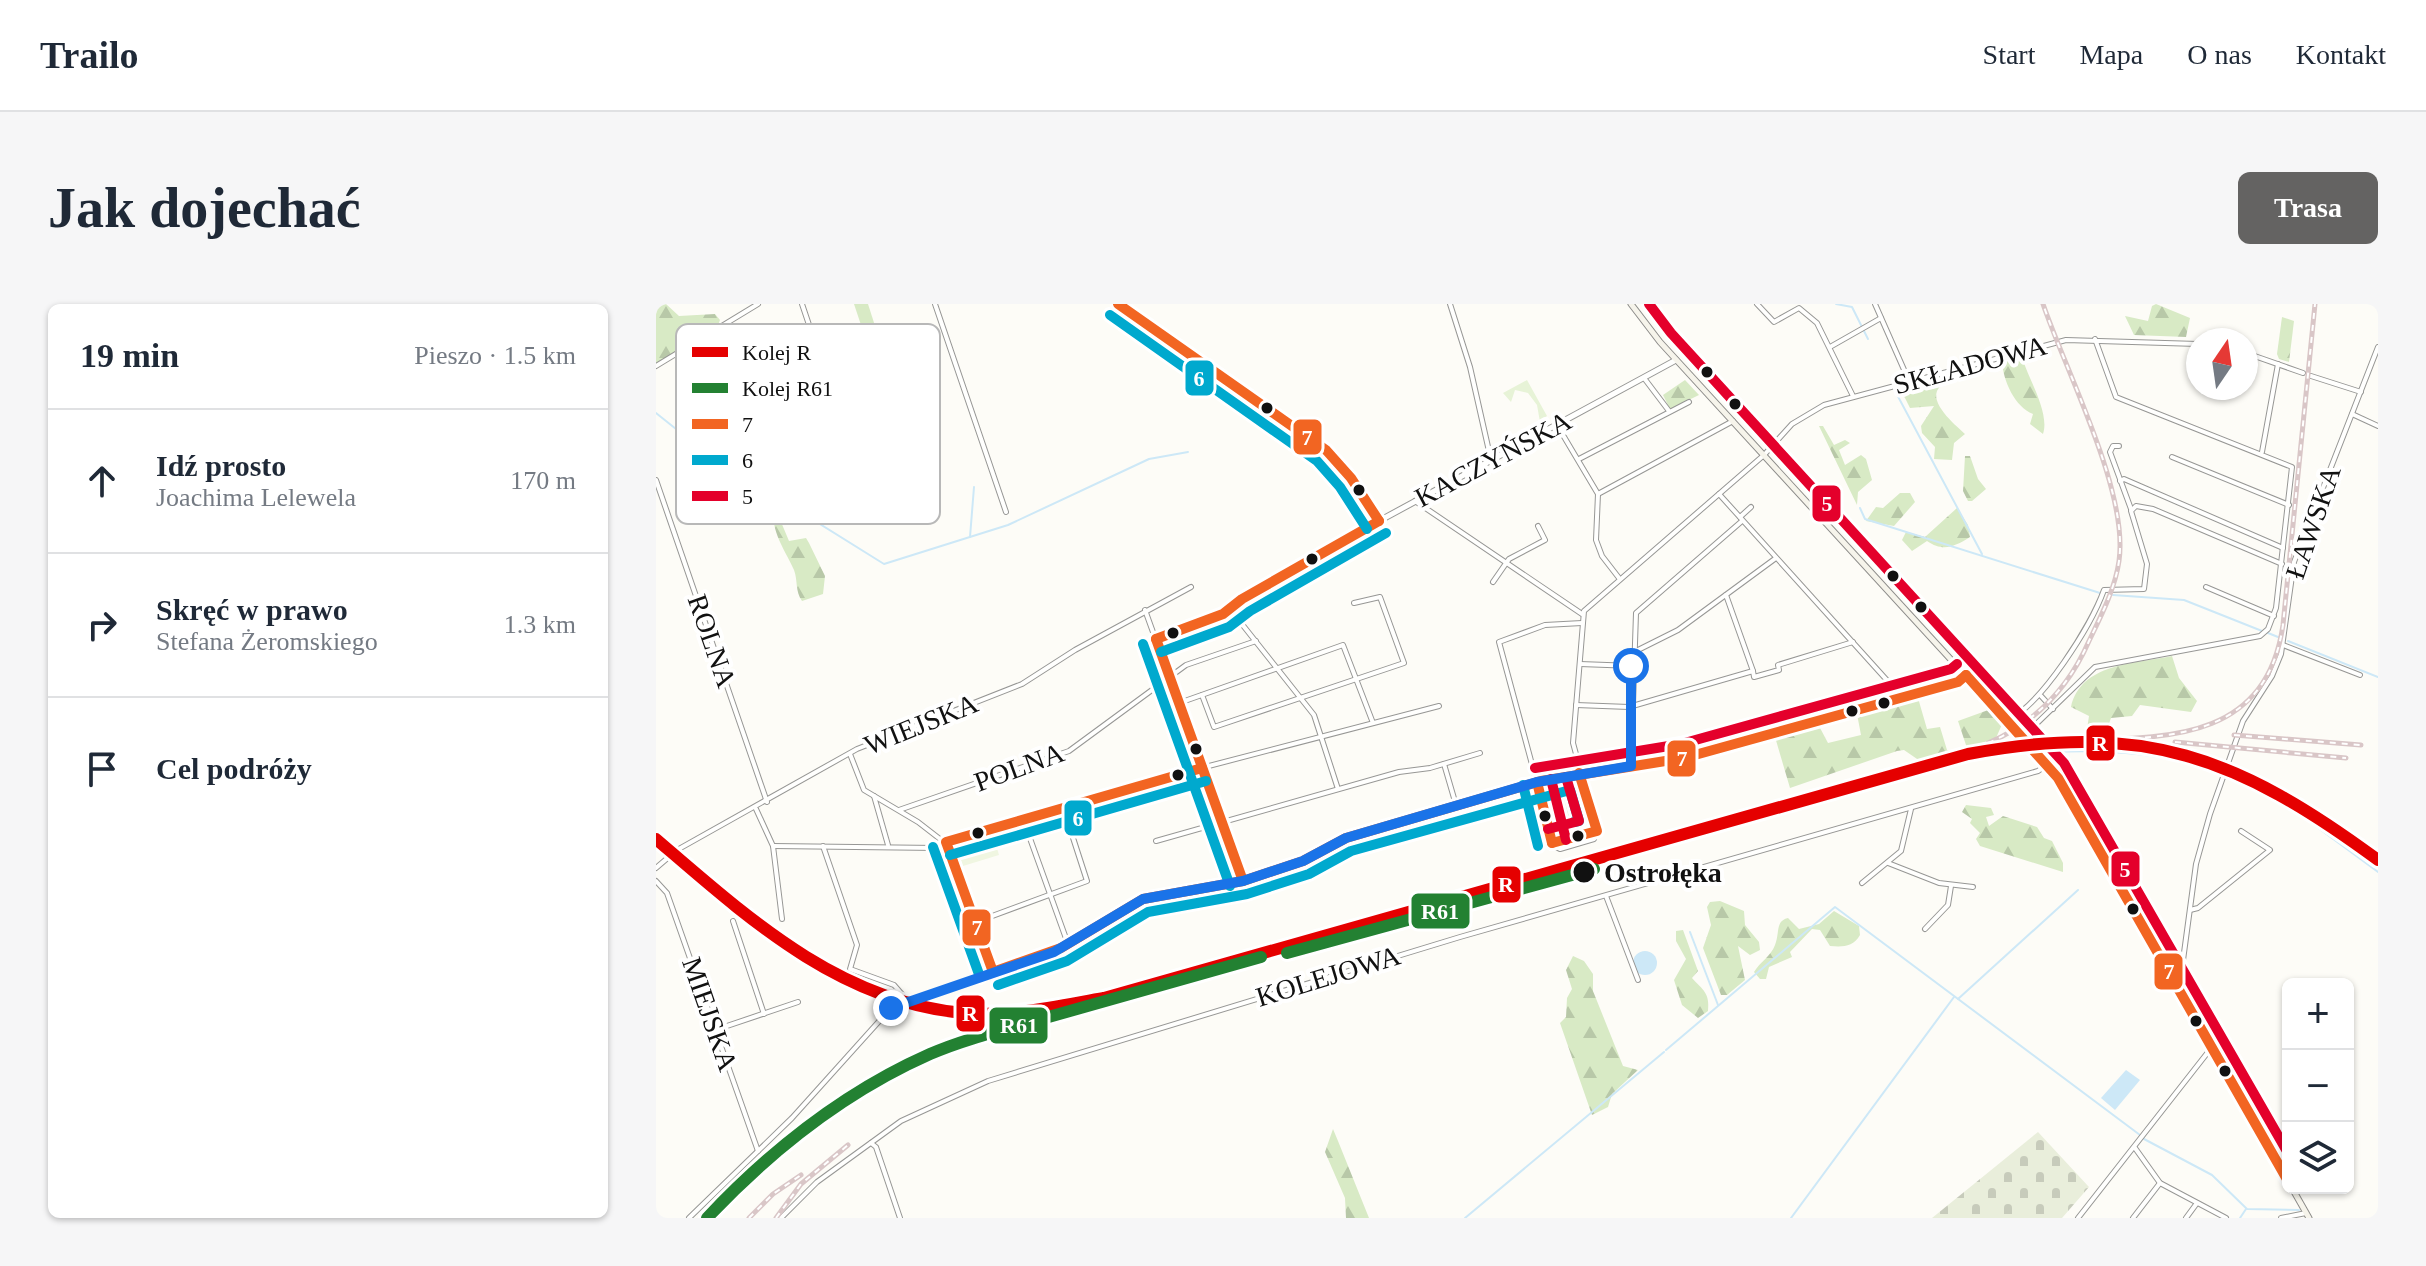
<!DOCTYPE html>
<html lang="pl">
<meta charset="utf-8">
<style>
:root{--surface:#fff;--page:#f6f6f7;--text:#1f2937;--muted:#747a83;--line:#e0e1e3;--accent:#646362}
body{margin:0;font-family:"Times New Roman",serif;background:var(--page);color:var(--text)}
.controls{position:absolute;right:24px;bottom:24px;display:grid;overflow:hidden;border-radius:12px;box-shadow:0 2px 6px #0004}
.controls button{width:72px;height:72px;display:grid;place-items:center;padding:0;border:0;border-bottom:2px solid var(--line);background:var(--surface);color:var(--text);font:40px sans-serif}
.compass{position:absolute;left:1530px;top:24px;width:72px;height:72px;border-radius:50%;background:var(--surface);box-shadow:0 2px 6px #0004;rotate:13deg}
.stop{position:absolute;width:24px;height:24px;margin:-18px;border:6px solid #1a73e8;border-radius:50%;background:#fff}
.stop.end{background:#1a73e8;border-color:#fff;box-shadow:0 2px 8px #0008}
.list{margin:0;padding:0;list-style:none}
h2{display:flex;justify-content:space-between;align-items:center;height:104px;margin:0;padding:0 32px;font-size:34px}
h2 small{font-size:26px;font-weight:400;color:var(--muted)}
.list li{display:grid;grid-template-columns:52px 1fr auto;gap:24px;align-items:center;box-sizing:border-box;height:144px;padding:0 32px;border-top:2px solid var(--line)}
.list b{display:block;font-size:30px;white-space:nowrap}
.list p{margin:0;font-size:26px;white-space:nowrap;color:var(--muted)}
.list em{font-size:26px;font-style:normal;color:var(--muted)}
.icon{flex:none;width:44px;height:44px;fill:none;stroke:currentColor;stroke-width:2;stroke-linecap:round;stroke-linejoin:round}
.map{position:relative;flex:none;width:1722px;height:914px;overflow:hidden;border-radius:12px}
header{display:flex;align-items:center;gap:48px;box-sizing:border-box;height:112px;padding:0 40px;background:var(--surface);border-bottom:2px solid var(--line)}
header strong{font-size:38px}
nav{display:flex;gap:44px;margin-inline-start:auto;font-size:28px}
.intro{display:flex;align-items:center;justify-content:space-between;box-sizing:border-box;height:192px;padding:0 48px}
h1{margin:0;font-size:56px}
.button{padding:20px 36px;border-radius:12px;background:var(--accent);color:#fff;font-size:28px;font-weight:700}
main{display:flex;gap:48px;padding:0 48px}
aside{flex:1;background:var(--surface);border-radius:12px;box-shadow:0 2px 6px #0004}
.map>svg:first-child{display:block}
.grass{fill:#e7f3d7}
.forest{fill:url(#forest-firs)}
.cemetery{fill:url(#cemetery-stones)}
.park{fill:url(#park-crowns)}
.pitch{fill:#f0f6e1}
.water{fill:#cde8f7}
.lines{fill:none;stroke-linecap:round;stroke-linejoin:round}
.stream{stroke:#cde8f7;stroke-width:2}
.minor-casing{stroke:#979795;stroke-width:6}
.tertiary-casing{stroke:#979795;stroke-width:7}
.secondary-casing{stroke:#8e8d8b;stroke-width:7}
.minor{stroke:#fffffe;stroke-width:4}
.tertiary{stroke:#fffffe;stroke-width:5}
.secondary{stroke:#f6f4eb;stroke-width:5}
.rail-casing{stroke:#d9c6c7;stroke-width:5}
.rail{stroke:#fff;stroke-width:2;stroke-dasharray:6;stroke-linecap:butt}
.bus-1-casing{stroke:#fff;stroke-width:16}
.bus-2-casing{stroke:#fff;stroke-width:16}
.bus-3-casing{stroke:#fff;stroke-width:16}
.bus-1{stroke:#f26522;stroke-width:10}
.bus-2{stroke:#00a9ce;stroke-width:10}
.bus-3{stroke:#e4002b;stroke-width:10}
.rail-1-casing{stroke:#fff;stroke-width:18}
.rail-2-casing{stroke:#fff;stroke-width:18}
.rail-1{stroke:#e50000;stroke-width:12}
.rail-2{stroke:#238132;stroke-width:12}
.route{stroke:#1a73e8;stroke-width:10}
.bus-dot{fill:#111;stroke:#fff;stroke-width:3}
.labels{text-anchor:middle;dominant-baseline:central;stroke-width:8;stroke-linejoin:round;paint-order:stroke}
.street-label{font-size:28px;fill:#111;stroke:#fff}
.stop-label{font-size:28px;font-weight:bold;fill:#111;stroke:#fff;text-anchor:start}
.key{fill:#fff;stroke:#b8b8b8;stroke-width:2}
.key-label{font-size:22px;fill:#111}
.line-badge{stroke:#fff;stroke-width:3}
.badge-label{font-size:22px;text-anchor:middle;font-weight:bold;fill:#fff}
</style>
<header>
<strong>Trailo</strong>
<nav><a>Start</a><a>Mapa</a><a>O nas</a><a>Kontakt</a></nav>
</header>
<div class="intro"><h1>Jak dojechać</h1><a class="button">Trasa</a></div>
<main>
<aside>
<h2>19 min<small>Pieszo · 1.5 km</small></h2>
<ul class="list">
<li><svg class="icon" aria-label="ahead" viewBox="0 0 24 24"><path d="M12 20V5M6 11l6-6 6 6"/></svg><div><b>Idź prosto</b><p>Joachima Lelewela</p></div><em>170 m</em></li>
<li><svg class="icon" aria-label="right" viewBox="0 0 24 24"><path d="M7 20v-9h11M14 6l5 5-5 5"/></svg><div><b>Skręć w prawo</b><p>Stefana Żeromskiego</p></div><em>1.3 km</em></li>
<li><svg class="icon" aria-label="arrive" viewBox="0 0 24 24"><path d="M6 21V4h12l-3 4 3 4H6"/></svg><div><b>Cel podróży</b></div></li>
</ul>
</aside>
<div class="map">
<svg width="1722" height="914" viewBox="0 0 1722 914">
<defs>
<pattern id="forest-firs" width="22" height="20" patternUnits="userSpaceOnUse" patternTransform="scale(2)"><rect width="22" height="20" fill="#d8eac5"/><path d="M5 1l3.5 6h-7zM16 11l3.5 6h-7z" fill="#b8c8a8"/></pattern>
<pattern id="cemetery-stones" width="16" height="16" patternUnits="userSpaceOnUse" patternTransform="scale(2)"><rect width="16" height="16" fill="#e9eedb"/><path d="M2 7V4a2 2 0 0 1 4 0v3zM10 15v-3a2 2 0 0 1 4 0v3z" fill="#c7cbbb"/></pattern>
<pattern id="park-crowns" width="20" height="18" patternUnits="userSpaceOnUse" patternTransform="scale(2)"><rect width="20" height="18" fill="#e7f3d7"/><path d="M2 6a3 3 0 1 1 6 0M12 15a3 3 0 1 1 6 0" fill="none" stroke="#c5cfb8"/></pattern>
</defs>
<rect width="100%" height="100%" fill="#fdfcf7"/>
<polygon class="grass" points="871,76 891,112 884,118 881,101 872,89 859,86 855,98 847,89"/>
<g class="forest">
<polygon points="0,0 10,0 23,12 59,10 64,16 62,21 0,60"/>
<polygon points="198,0 212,0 220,25 209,33"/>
<polygon points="1500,0 1534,14 1530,33 1478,31 1469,12 1492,17 1496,2"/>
<polygon points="1626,13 1638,17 1633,58 1623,55 1621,50"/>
<path d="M1360,53L1367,56C1373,76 1394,109 1387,130L1374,120L1377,110C1359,103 1347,77 1346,57Z"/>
<path d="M1286,71L1288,76C1286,80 1283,83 1281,87C1275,102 1303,124 1309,130L1298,139L1296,156L1278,155L1279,143L1266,129L1265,122L1278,102L1254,104L1244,84Z"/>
<polygon points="1029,76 1043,91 1014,105 1007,91"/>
<polygon points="1163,122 1167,122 1178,141 1189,136 1194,139 1183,146 1189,161 1205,151 1210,155 1216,176 1202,188 1201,201"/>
<polygon points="1309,152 1314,152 1322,175 1330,185 1316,197 1312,197 1307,187"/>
<polygon points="1244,189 1254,189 1259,198 1238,222 1210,217 1220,203 1227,204"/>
<path d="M1301,204L1312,221L1314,233C1298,243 1287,248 1271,237L1256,247L1246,236L1250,228L1269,233Z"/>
<path d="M120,206L133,237L150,234L153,239L169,272L167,290L146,297C139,287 142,277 138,266C132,251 111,222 120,206Z"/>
<path d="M1516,352L1523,374L1541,397L1535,408L1484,401L1476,412L1455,414L1449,431L1431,425L1433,412L1415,403C1425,359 1478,360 1516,352Z"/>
<polygon points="1262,394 1271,425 1284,423 1291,446 1300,447 1264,457 1248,446 1241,447 1134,484 1119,433 1163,422 1172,439 1205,431 1201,410"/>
<polygon points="1335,405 1347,418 1340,434 1311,444 1302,417"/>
<polygon points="1310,501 1335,504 1338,511 1330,513 1333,522 1347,512 1381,523 1388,534 1396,537 1407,559 1407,568 1324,542 1320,535 1324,529 1314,519 1316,515 1306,508"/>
<polygon points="1064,597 1088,607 1089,621 1103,638 1104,646 1094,651 1082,642 1089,676 1071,691 1065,691 1047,644 1055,621 1051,603 1054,598"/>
<path d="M1178,607L1203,622L1204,631C1197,643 1187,643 1174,642L1164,626L1156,625L1134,648L1136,653L1113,663L1110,675H1104L1098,668C1104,658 1115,652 1119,641C1124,629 1119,617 1132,614L1143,625L1163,620Z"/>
<path d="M1027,626L1042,667L1036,674C1047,686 1054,689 1052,707L1042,714L1026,701L1018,676L1030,655L1020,637V627Z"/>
<polygon points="917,652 928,657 937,670 937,687 967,762 982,766 956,790 952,803 936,811 904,719 910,713 911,694 916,685 910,666"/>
<polygon points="677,825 682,837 713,914 690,914 689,894 669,848"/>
</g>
<polygon class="cemetery" points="1382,828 1433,883 1406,914 1276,914"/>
<polygon class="park" points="917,474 923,478 934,518 898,529 885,484"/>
<polygon class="pitch" points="338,534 343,551 307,562 301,545"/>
<g class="water">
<circle cx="989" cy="659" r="12"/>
<polygon points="1470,766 1484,776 1459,806 1445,794"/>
</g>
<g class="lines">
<g class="stream">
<polyline points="1180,0 1196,3 1205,21"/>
<polyline points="1208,27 1212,35"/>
<polyline points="1238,85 1326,250"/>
<polyline points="0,109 50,149 228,260 352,221 493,155 532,148"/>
<polyline points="1204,204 1209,215 1444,289"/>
<polyline points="314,233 318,183"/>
<polyline points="1457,291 1528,296 1606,327"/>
<polyline points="1612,329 1622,333"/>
<polyline points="1632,337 1722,373"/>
<path d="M1392,448C1452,445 1507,449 1564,469"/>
<polyline points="1572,472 1642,509 1722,568"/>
<polyline points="1034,628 1062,701"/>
<polyline points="1302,695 1422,586"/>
<polyline points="1010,746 1179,603 1484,831"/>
<polyline points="1488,835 1556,871 1591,905 1643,906"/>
<polyline points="809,914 1008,748"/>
<polyline points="1135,914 1298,693"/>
<polyline points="1584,914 1590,905"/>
</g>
<g class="minor-casing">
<g id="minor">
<polyline points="146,0 176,89"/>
<polyline points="279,0 350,208"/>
<polyline points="794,0 814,63 835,156"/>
<polyline points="1101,0 1118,18 1143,4 1161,19 1197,92"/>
<polyline points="1219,0 1253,77"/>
<polyline points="1174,43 1225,14"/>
<polyline points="1590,49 1647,69"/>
<polyline points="0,62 102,0"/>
<polyline points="1655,72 1705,88"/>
<polyline points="988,74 1013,107"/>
<polyline points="1696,110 1722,122"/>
<polyline points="901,121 942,190 940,236 946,252 963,274"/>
<polyline points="1463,142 1457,142 1454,148 1475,205"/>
<polyline points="1606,148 1622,60"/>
<polyline points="1516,153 1633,201"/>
<polyline points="923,155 1033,98"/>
<polyline points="0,176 111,498"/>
<polyline points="1464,177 1468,175 1627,244"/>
<polyline points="942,190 1077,117"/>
<polyline points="1063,190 1247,394"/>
<polyline points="759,197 926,310"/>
<polyline points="1084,213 1095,203"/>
<polyline points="837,278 853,255 889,236 882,222"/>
<polyline points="1550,283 1618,312"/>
<polyline points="1070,291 1097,367"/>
<polyline points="574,305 658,411 682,485"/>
<polyline points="489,306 587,577"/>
<polyline points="926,319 889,321 843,338 898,542 904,545 938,535 941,527"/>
<polyline points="500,335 567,310 586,295 723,217"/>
<polyline points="1627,341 1704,371"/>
<polyline points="978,348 1022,326 1120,254"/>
<polyline points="924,360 978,362"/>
<polyline points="546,391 558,423 748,359 724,293 698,299"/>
<polyline points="1385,392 1397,405"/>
<polyline points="523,399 687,341 717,419"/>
<polyline points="920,401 973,403 1097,367 1098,373 1123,366 1122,361 1197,338"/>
<path d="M1352,416C1386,400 1435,322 1448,286L1488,285L1491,260L1475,207L1480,202L1497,205L1626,260"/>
<polyline points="1374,426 1439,363 1604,332 1612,325 1620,304 1636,163 1460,93 1439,35"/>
<polyline points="194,450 208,486 262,518 293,542 337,668"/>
<polyline points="788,460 800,501"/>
<polyline points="975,461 980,309 1086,217"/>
<polyline points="218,492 232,541"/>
<polyline points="100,505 117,542 126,615"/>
<polyline points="243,506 413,447 530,361 600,337"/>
<polyline points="367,515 412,640"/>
<polyline points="500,537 743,468 774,464 824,449"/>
<polyline points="896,539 941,527 917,439 928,307 1108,151 1136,120 1168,101 1410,36 1542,40"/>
<polyline points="117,542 281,544 476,482 783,402"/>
<polyline points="167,542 201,641 194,665 238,681 251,696"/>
<polyline points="1232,559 1283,579 1317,583"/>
<polyline points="0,564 21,546 201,445 366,380 419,346 535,283"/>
<polyline points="0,577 11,589 102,847"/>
<polyline points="1206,579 1245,547 1255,505"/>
<polyline points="950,592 982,676"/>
<polyline points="1534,606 1542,604 1614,546 1585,527"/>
<polyline points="77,617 108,710"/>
<polyline points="320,618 431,577 407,503"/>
<polyline points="1269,625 1292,601 1295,582"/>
<polyline points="1518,677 1525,671 1540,560 1554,510 1587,417 1616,372 1625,350 1638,258 1722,43"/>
<polyline points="59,726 142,698"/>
<polyline points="215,839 220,843 244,914"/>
<polyline points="1479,844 1504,879 1570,914"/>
<polyline points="33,914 136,814 235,704 405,644 480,597 587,577 647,557 690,534 885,477 1028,454 1302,378 1310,371"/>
<polyline points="125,914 161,878 245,817 332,777 804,633 1382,467 1392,460"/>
<polyline points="1422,914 1556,743"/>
<polyline points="1477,914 1504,879"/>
<polyline points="1530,914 1541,899"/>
<polyline points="1625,914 1650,909"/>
</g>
</g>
<g class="tertiary-casing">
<polyline id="tertiary" points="462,0 670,146 695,174 723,217 1020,56"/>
</g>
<g class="secondary-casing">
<g id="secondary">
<polyline points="975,0 1004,38 1397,467 1632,877"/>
<polyline points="1636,884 1653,914"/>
</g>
</g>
<use href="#minor" class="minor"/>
<use href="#tertiary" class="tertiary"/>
<use href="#secondary" class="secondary"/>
<g class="rail-casing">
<g id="rail">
<polyline points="1578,431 1705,441"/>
<path d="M1417,436C1509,434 1610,438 1627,321L1659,0"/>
<polyline points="1519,438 1690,454"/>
<path d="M1332,439C1379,419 1413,383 1433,337C1445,312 1459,285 1463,257C1473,188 1410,68 1387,0"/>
<polyline points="1353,446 1405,436"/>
<polyline points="605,653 1362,440"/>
<path d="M56,914C117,846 192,790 275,753C314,736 357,727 398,715C470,694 542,674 615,653"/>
<polyline points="93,914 117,890 145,871"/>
<polyline points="120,914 145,880 192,841"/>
</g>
</g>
<use href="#rail" class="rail"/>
<g class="bus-1-casing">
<g id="bus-1">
<polyline points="462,0 670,146 695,174 723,217"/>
<polyline points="500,335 587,577"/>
<polyline points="500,335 567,310 586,295 723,217"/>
<polyline points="1310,371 1402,474 1632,877"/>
<polyline points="546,464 290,538 337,668 405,644 487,595 587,577 647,557 690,534 885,477 1028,454 1302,378 1310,371"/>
<polyline points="881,478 896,539"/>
<polyline points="896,539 941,527 923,469"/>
</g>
</g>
<g class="bus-2-casing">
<g id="bus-2">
<polyline points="454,11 661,157 684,183 711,225"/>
<polyline points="487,340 574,582"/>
<polyline points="505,348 573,323 594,307 730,229"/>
<polyline points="867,481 882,542"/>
<polyline points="277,543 324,673"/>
<polyline points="294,551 550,477"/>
<polyline points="342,681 411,657 492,608 591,590 653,570 695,547 914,486 923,517 918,518"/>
</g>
</g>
<g class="bus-3-casing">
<g id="bus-3">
<polyline points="993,0 1015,29 1408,459 1632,849"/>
<polyline points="879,464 1025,440 1295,365 1301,360"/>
<polyline points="895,475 910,536"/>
<polyline points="892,525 923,517 910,473"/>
</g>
</g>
<use href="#bus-1" class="bus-1"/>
<use href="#bus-2" class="bus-2"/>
<use href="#bus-3" class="bus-3"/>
<g class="rail-1-casing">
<path id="rail-1" d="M0,535C91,613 183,698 308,709C355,713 402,702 448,694L1312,450C1487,417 1581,452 1722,556"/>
</g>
<g class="rail-2-casing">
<g id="rail-2">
<polyline points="631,649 938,565"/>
<path d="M51,914C115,846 188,788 274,750C311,734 351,725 389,714C461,694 533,673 605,653"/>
</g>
</g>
<use href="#rail-1" class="rail-1"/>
<use href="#rail-2" class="rail-2"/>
</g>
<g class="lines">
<polyline class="route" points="235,704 398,648 487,595 587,577 647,557 690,534 881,478 975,462 975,362"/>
</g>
<g class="bus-dot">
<circle cx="1051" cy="68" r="7"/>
<circle cx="1079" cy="100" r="7"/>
<circle cx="611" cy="104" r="7"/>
<circle cx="703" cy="186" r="7"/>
<circle cx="656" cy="255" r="7"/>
<circle cx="1237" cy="272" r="7"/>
<circle cx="1265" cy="303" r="7"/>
<circle cx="517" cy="329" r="7"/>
<circle cx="1228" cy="399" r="7"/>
<circle cx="1196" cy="407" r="7"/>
<circle cx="540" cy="445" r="7"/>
<circle cx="522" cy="471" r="7"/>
<circle cx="889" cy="512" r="7"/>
<circle cx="322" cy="529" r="7"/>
<circle cx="922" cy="532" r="7"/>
<circle cx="928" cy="568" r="12"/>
<circle cx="1477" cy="605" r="7"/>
<circle cx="1540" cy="717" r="7"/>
<circle cx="1569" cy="767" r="7"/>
</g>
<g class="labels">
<g class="street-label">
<text transform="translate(1314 61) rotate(-15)">SKŁADOWA</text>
<text transform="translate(837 155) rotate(-28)">KACZYŃSKA</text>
<text transform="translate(1657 218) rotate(-71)">ŁAWSKA</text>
<text transform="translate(56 337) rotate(71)">ROLNA</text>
<text transform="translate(265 420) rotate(-22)">WIEJSKA</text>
<text transform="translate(363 463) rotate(-20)">POLNA</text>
<text transform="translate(672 672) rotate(-17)">KOLEJOWA</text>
<text transform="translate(54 710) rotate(71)">MIEJSKA</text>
</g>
<g class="stop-label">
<text x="948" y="568">Ostrołęka</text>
</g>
</g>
<rect x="20" y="20" width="264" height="200" rx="12" class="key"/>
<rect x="36" y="43" width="36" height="10" fill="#e50000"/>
<rect x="36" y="79" width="36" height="10" fill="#238132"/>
<rect x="36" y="115" width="36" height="10" fill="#f26522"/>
<rect x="36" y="151" width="36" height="10" fill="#00a9ce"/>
<rect x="36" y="187" width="36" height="10" fill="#e4002b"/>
<g class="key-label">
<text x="86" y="56">Kolej R</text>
<text x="86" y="92">Kolej R61</text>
<text x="86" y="128">7</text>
<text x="86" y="164">6</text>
<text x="86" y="200">5</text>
</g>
<g class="line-badge">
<rect x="528" y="55" width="31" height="38" rx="8" fill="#00a9ce"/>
<rect x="636" y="114" width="31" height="38" rx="8" fill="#f26522"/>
<rect x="1155" y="180" width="31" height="39" rx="8" fill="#e4002b"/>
<rect x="1429" y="420" width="31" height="38" rx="8" fill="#e50000"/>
<rect x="1010" y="435" width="31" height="39" rx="8" fill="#f26522"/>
<rect x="407" y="495" width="30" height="38" rx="8" fill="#00a9ce"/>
<rect x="1454" y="546" width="31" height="38" rx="8" fill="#e4002b"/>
<rect x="835" y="561" width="31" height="39" rx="8" fill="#e50000"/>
<rect x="754" y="588" width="61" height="38" rx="8" fill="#238132"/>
<rect x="305" y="604" width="31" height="39" rx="8" fill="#f26522"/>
<rect x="1497" y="648" width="31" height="39" rx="8" fill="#f26522"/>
<rect x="299" y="690" width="31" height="39" rx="8" fill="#e50000"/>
<rect x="332" y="702" width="61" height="39" rx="8" fill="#238132"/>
</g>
<g class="badge-label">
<text x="543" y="82">6</text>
<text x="651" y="141">7</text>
<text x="1171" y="207">5</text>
<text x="1444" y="447">R</text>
<text x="1026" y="462">7</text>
<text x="422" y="522">6</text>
<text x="1469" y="573">5</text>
<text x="850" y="588">R</text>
<text x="784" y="615">R61</text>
<text x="321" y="631">7</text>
<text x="1513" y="675">7</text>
<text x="314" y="717">R</text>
<text x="363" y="729">R61</text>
</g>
</svg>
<div class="controls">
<button>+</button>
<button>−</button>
<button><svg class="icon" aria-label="layers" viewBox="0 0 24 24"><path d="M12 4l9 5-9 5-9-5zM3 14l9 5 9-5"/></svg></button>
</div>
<svg class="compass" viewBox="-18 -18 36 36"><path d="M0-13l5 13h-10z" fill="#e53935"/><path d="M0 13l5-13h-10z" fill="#747a83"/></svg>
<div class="stop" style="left:975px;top:362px"></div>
<div class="stop end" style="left:235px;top:704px"></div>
</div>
</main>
